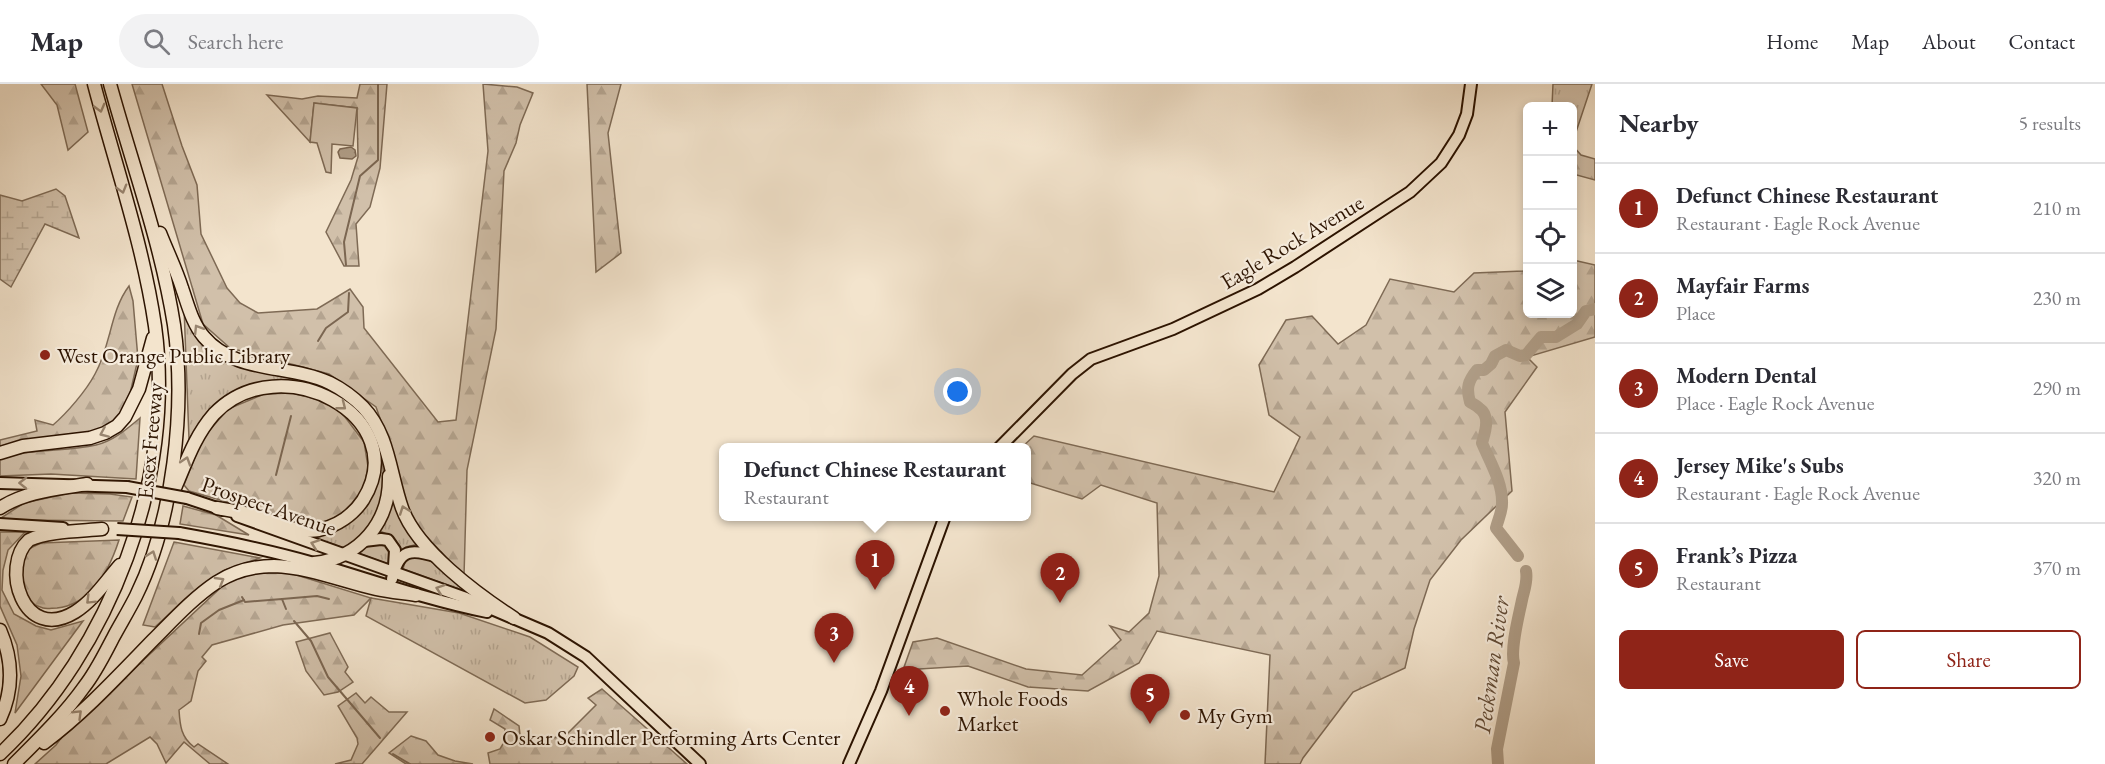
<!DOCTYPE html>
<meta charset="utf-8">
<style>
:root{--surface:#fff;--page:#f2f2f3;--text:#2b2b33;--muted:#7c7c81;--line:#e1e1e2;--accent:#8f2418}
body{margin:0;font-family:"EB Garamond",serif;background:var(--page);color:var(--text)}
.controls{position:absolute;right:18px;top:18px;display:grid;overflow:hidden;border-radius:9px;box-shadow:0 3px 9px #0003}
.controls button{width:54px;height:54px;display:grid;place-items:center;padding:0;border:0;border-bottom:2px solid var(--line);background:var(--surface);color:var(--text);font:30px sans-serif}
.you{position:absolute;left:958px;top:308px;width:21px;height:21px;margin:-15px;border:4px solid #fff;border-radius:50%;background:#1a73e8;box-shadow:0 0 0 9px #1a73e833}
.badge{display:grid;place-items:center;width:39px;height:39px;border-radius:50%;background:var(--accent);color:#fff;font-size:20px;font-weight:700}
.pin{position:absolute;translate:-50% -50px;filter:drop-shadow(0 2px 3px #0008)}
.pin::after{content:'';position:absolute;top:32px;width:21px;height:18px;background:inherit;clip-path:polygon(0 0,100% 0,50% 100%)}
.popup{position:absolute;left:719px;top:359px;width:312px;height:78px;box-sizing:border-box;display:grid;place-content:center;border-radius:9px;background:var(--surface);filter:drop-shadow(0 2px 4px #0005);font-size:20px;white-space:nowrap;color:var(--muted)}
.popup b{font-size:22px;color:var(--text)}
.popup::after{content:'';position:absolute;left:50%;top:100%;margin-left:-12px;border:12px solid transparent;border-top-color:var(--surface)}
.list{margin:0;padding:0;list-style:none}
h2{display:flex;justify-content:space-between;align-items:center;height:78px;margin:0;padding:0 24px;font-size:26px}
h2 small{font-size:20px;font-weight:400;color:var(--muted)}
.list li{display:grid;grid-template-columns:39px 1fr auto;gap:18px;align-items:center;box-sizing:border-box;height:90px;padding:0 24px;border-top:2px solid var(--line)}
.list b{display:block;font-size:22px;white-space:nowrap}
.list p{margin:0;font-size:20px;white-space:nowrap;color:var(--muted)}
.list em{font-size:20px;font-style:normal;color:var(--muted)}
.actions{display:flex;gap:12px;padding:18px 24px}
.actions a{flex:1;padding:14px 0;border:2px solid var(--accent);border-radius:9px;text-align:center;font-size:21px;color:var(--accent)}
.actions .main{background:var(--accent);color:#fff}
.icon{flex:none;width:33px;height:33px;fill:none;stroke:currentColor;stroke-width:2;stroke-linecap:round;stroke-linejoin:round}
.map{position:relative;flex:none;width:1595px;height:680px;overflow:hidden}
header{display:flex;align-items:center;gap:36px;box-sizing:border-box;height:84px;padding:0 30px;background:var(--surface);border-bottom:2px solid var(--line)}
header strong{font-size:28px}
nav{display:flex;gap:33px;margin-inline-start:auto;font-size:21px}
.search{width:420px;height:54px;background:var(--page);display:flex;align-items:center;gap:15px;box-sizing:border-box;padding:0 21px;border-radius:33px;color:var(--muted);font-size:22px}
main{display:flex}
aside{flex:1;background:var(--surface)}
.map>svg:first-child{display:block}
.grass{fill:url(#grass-tufts);stroke:#7e6a55;stroke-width:1.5}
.forest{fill:url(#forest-firs);stroke:#7e6a55;stroke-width:1.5}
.wetland{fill:url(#wetland-marsh);stroke:#7e6a55;stroke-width:1.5}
.park{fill:#d1c0aa;stroke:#7e6a55;stroke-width:1.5}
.water{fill:url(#water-ripples);stroke:#7b6651;stroke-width:1.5}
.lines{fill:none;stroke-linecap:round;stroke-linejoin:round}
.stream{stroke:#7b6651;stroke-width:2}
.river{stroke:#af9d87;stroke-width:12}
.primary-casing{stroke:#2c1300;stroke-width:14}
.highway-casing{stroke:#2c1300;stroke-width:15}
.primary{stroke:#f3e4cd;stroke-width:10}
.highway{stroke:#f3e4cd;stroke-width:12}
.primary-bridge-casing{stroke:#2c1300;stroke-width:14;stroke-linecap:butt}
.primary-bridge{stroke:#f3e4cd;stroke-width:10}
.oneway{stroke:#998671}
.poi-dot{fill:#8f2418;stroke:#f7edde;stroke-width:2}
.labels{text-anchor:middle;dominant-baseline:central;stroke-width:4.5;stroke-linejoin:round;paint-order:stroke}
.street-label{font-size:22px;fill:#2c1300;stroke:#f7edde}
.poi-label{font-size:22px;fill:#2c1300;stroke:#f7edde;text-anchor:start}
.water-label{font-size:24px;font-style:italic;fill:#604a36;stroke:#f7edde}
</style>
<header>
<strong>Map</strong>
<div class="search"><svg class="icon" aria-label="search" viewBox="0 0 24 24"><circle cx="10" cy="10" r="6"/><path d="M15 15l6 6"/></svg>Search here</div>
<nav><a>Home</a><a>Map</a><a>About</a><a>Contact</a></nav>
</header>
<main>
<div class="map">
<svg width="1595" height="680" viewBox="0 0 1595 680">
<defs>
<pattern id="grass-tufts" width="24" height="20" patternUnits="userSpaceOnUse" patternTransform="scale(1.5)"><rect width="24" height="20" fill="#d1c0aa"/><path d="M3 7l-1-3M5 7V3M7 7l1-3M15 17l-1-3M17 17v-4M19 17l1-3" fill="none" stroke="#b4a490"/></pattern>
<pattern id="forest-firs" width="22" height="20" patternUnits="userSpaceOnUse" patternTransform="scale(1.5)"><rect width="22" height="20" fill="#d1c0aa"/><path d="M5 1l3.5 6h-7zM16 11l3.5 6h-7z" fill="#b4a490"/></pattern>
<pattern id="wetland-marsh" width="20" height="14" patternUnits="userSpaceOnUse" patternTransform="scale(1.5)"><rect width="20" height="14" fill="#d1c0aa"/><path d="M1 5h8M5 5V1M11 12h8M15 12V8" fill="none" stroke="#b4a490"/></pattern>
<pattern id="water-ripples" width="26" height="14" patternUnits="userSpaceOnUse" patternTransform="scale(1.5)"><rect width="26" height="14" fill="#af9d87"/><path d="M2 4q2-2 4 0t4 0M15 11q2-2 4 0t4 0" fill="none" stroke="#8f7f6c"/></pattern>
</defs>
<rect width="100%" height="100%" fill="#f3e4cd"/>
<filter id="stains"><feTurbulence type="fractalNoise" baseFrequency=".00333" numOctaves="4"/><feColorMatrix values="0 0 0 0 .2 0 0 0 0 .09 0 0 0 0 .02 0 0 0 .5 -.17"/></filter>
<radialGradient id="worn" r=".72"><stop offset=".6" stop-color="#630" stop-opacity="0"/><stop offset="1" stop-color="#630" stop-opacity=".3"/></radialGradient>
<g class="grass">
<polygon points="1553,0 1592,0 1573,57 1572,22 1552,22"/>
<polygon points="184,223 202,259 297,295 251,302 218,319 189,355"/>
<path d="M379,353C384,384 390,418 369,444C363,451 355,458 348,464H344L303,450L361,428Z"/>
<polygon points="393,408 419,460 406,463 400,468 393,453 380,447 387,433"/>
<polygon points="376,458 387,461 392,471 392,478 388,480 358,469 364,463"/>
<polygon points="413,470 438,478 467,508 403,485 405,477"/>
<polygon points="371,514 459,529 530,553 578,583 574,592 546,616 525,619 366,532"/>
</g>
<g class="forest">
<polygon points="41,0 75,0 88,48 68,66 57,21"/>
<polygon points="132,0 162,0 182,62 197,101 201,150 227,204 240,219 258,229 317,225 350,205 363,223 364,244 438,338 456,336 488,67 483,0 517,3 533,9 520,41 516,59 504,87 496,245 467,386 464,492 409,434 394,374 376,323 329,290 230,264 203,240"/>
<polygon points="360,0 387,0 380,84 370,123 356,140 359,182 344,182 326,148 351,96 358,73 357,24 314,19 310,58 267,11 302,15 318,12 357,14"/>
<polygon points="587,0 621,0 608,49 621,169 596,188"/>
<polygon points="1573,62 1581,71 1595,75 1595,96 1573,90"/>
<polygon points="1573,176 1595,181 1595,253 1527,273 1537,283 1505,328 1512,407 1461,456 1430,496 1414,545 1405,584 1353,608 1303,674 1300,680 1265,680 1270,571 1157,547 1139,579 1088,607 1028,603 968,582 903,586 913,558 937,554 1026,585 1082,591 1121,556 1110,542 1129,548 1149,529 1159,492 1157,419 1101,401 1082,415 1027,398 1026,364 1022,363 1034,352 1274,408 1300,353 1269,331 1259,281 1286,236 1312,232 1338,260 1366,241 1390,195 1454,208 1474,189 1523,187 1527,185 1528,230 1572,230"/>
<path d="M129,202L133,217L138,275L126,327L100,347L0,365V356L37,347L35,336L53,341C67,329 86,307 95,290C111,262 110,227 129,202Z"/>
<polygon points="292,309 331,319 345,333 364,358 368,383 363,409 344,433 314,443 189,407 184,401 202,355 228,325 264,310"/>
<path d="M140,334L136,395L51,390L0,392V375C31,364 64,368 96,361C113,357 127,345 140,334Z"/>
<polygon points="70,409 110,410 132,413 123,437 14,436 1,434 24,419"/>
<polygon points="183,422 216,431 249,451 180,440"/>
<polygon points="0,448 25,448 8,466 3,486 2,506 14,530 36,542 51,546 83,537 15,629 21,592 17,561 0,522"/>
<path d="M119,456C109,487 92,520 57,524C52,524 47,525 43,524C32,521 24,513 16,506L22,468L41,459Z"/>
<polygon points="174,458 260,474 225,486 198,504 155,543 143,541"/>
<path d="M260,489H290L371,514L354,531L283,541L212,561L202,573L206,577L198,587L191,617L179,626C180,642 181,653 194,663L198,660L228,680H210L184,658L166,679L157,660L150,653L106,680H35L56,661L70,642H73L230,495Z"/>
<polygon points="330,549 348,583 345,588 353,598 338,608 324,611 306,587 296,558"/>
<polygon points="602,605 687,680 490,680 488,669 500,665 503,660 505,645 490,636 494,625 519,642 521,660 532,660 567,650 596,621 588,614"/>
<polygon points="356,609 365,619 371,613 389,628 407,628 362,680 335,680 351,676 358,660 357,654 338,622"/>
<polygon points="411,652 426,657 438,671 455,677 473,680 406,680 389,669"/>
</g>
<polygon class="wetland" points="56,105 65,112 79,154 45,140 11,203 0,195 0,111 22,117"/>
<polygon class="park" points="314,19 357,24 353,62 332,60 331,89 326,88 317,59 310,58"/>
<polygon class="water" points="351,63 355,66 356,72 352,75 340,74 338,68 340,65"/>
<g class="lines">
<g class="stream">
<polyline points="346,181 344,158 360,92 378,76 378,0"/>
<polyline points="318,257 326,244 348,228 349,209"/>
<polyline points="276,391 291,332"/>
<polyline points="242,513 245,518 282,515 286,525"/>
<polyline points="282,515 317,512 329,515"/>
<polyline points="294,537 311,557 328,593 380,654"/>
<polyline points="199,550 201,539 219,526 244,516"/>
<polyline points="393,670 410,680"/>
</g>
<g class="river">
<path d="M1518,472L1496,444C1498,436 1502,428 1502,420C1503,399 1490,378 1482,359C1485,348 1491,332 1479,324C1476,321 1473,320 1470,318C1466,304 1468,297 1477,286H1484L1491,280L1495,272L1506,266L1520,272L1526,271L1541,253H1556L1577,240L1586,227L1595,225"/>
<path d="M1498,680L1497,665L1514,579C1510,565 1519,531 1522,516C1524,506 1528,498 1526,487"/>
</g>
<g class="primary-casing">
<g id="primary">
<polyline points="999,364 1072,290 1091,275 1173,245 1258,205 1295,183 1410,108 1441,79 1459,51 1467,30 1471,0"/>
<polyline points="0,399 127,403"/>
<polyline points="187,414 223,426"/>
<polyline points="237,432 466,514 548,549 586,573 700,680"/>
<polyline points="0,440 63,444"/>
<path d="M179,449C224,457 269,466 314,479C372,496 428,516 487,528"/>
<polyline points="364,457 381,455 388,456 395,466 394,482"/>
<path d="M392,495C399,465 411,464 437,473"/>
<polyline points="849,680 881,607 945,432"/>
</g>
</g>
<g class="highway-casing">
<g id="highway">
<path d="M160,149C167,167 176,185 182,204C188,221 192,239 204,253C235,290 290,280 330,299C342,305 354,314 363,323C389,350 390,390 402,424C417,466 477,510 514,534"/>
<polyline points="0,369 23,362 90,354 105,349 117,342 125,333 139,305 153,254"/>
<path d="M172,411C185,382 193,354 214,330C280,261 415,333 363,416C353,431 337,442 319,446C296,450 274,437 253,431C241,428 229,426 217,424"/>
<path d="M0,424C26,407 58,405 87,400"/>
<path d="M102,445C82,447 47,447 29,456C0,482 23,560 75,528C93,517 106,497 120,481"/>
<path d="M314,479C360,474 390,438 389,392"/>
<path d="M0,546C13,576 14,605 0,635"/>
<path d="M44,659C84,629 118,592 153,556C173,536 193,514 217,498C233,488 254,482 274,482C308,483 342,497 376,505C389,508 403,509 416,511"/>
<path d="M0,670C111,566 176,393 155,242C143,160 115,80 94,0"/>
<path d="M14,680C38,656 64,631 84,603C96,588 105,569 114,552C121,539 129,526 136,512C173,437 186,324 174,241C161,159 132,80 110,0"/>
</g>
</g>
<use href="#primary" class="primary"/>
<use href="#highway" class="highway"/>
<g class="primary-bridge-casing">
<g id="primary-bridge">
<polyline points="127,403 187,414"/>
<polyline points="117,445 179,449"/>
</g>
</g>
<use href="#primary-bridge" class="primary-bridge"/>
</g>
<defs><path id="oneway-chevron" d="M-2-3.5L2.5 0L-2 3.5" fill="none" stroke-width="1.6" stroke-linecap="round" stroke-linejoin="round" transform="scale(1.5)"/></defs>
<g class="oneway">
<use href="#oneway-chevron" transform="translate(100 24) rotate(75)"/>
<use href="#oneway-chevron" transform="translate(122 105) rotate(74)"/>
<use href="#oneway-chevron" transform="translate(198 245) rotate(-122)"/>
<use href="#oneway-chevron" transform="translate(342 322) rotate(38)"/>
<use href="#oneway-chevron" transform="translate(104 349) rotate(157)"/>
<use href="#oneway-chevron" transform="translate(186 377) rotate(-72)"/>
<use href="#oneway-chevron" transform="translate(23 399) rotate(-179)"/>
<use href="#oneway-chevron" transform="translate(404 426) rotate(-110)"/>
<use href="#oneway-chevron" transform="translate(315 460) rotate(-161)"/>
<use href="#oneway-chevron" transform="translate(152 471) rotate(-70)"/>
<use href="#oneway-chevron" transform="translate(220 497) rotate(-30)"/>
<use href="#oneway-chevron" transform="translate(440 505) rotate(-161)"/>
<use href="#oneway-chevron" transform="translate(90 516) rotate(135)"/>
<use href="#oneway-chevron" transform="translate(78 630) rotate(-44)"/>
</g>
<g class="poi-dot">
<circle cx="45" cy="271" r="6"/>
<circle cx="945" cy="627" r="6"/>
<circle cx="1185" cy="631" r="6"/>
<circle cx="490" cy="653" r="6"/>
</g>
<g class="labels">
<g class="street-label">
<text transform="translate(1292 158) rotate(-31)">Eagle Rock Avenue</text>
<text transform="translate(150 357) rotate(-85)">Essex Freeway</text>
<text transform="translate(269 422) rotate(19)">Prospect Avenue</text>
</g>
<g class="poi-label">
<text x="57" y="271">West Orange Public Library</text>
<text x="957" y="614">Whole Foods<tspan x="957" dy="25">Market</tspan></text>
<text x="1197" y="631">My Gym</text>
<text x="502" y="653">Oskar Schindler Performing Arts Center</text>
</g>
<g class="water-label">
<text transform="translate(1491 581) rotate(-82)">Peckman River</text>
</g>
</g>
<rect width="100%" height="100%" filter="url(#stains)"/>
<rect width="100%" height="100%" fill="url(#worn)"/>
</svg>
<div class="controls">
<button>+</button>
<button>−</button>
<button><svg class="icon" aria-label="locate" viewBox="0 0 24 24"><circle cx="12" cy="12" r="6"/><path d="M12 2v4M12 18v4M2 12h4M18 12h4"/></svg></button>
<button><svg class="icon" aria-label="layers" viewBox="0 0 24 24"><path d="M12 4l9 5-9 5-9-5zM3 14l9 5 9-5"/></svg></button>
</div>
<div class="you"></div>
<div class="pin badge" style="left:875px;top:506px">1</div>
<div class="popup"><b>Defunct Chinese Restaurant</b>Restaurant</div>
<div class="pin badge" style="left:1060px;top:519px">2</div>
<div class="pin badge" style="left:834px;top:579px">3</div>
<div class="pin badge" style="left:909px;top:632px">4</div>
<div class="pin badge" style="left:1150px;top:640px">5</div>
</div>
<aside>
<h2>Nearby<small>5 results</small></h2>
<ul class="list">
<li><span class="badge">1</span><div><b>Defunct Chinese Restaurant</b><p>Restaurant · Eagle Rock Avenue</p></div><em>210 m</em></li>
<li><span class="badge">2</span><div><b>Mayfair Farms</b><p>Place</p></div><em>230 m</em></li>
<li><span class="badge">3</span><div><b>Modern Dental</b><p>Place · Eagle Rock Avenue</p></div><em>290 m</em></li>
<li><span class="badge">4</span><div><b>Jersey Mike's Subs</b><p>Restaurant · Eagle Rock Avenue</p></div><em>320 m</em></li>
<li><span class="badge">5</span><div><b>Frank’s Pizza</b><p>Restaurant</p></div><em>370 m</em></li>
</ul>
<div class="actions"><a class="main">Save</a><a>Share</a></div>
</aside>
</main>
